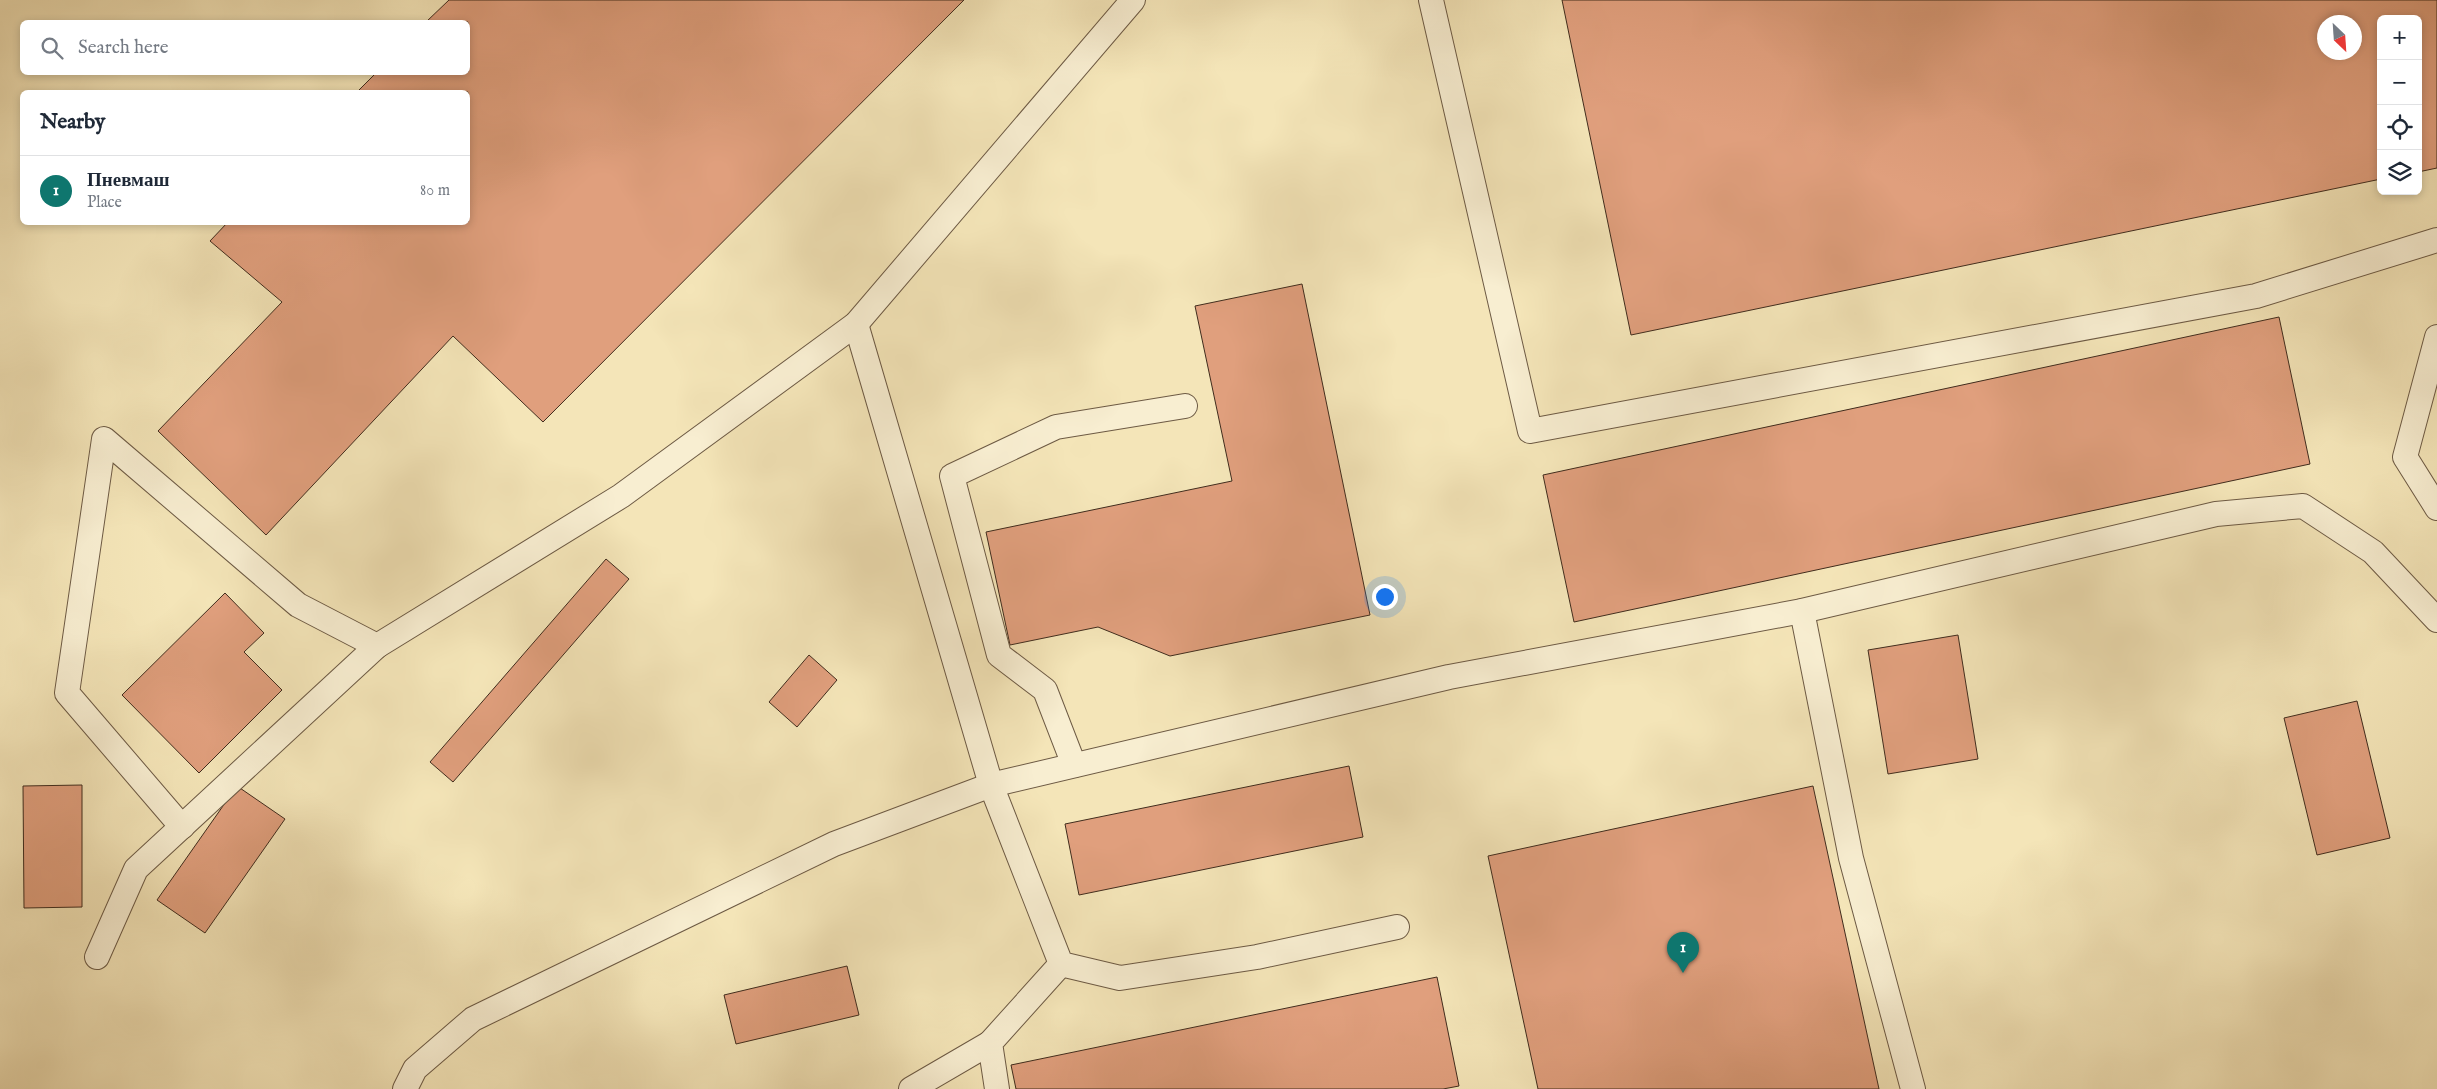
<!DOCTYPE html>
<meta charset="utf-8">
<style>
:root{--surface:#fff;--page:#f6f6f7;--text:#1f2937;--muted:#747a83;--line:#e0e1e3;--accent:#0f766e}
body{margin:0;font-family:"IM FELL English",serif;background:var(--page);color:var(--text)}
.controls{position:absolute;right:15px;top:15px;display:grid;overflow:hidden;border-radius:8px;box-shadow:0 2px 8px #0003}
.controls button{width:45px;height:45px;display:grid;place-items:center;padding:0;border:0;border-bottom:1px solid var(--line);background:var(--surface);color:var(--text);font:25px sans-serif}
.compass{position:absolute;left:2317px;top:15px;width:45px;height:45px;border-radius:50%;background:var(--surface);box-shadow:0 2px 8px #0003;rotate:155deg}
.you{position:absolute;left:1384px;top:596px;width:18px;height:18px;margin:-12px;border:4px solid #fff;border-radius:50%;background:#1a73e8;box-shadow:0 0 0 8px #1a73e833}
.badge{display:grid;place-items:center;width:32px;height:32px;border-radius:50%;background:var(--accent);color:#fff;font-size:16px;font-weight:700}
.pin{position:absolute;translate:-50% -41px;filter:drop-shadow(0 1px 2px #0008)}
.pin::after{content:'';position:absolute;top:26px;width:18px;height:15px;background:inherit;clip-path:polygon(0 0,100% 0,50% 100%)}
.list{margin:0;padding:0;list-style:none}
h2{display:flex;justify-content:space-between;align-items:center;height:65px;margin:0;padding:0 20px;font-size:21px}
h2 small{font-size:16px;font-weight:400;color:var(--muted)}
.list li{display:grid;grid-template-columns:32px 1fr auto;gap:15px;align-items:center;box-sizing:border-box;height:70px;padding:0 20px;border-top:1px solid var(--line)}
.list b{display:block;font-size:19px;white-space:nowrap}
.list p{margin:0;font-size:16px;white-space:nowrap;color:var(--muted)}
.list em{font-size:16px;font-style:normal;color:var(--muted)}
.icon{flex:none;width:28px;height:28px;fill:none;stroke:currentColor;stroke-width:2;stroke-linecap:round;stroke-linejoin:round}
.map{position:relative;flex:none;width:2437px;height:1089px;overflow:hidden}
.search{position:absolute;background:var(--surface);box-shadow:0 2px 8px #0003;left:20px;top:20px;width:450px;height:55px;display:flex;align-items:center;gap:12px;box-sizing:border-box;padding:0 18px;border-radius:8px;color:var(--muted);font-size:19px}
.panel{position:absolute;background:var(--surface);box-shadow:0 2px 8px #0003;left:20px;top:90px;width:450px;height:135px;border-radius:8px}
.map>svg:first-child{display:block}
.building{fill:#e09f7d;stroke:#402c1d;fill-rule:evenodd}
.lines{fill:none;stroke-linecap:round;stroke-linejoin:round}
.lane-casing{stroke:#6d5a44;stroke-width:26}
.lane{stroke:#f8eed1;stroke-width:24}
</style>
<div class="map">
<svg width="2437" height="1089" viewBox="0 0 2437 1089">
<rect width="100%" height="100%" fill="#f4e5b8"/>
<filter id="stains"><feTurbulence type="fractalNoise" baseFrequency=".004" numOctaves="4"/><feColorMatrix values="0 0 0 0 .2 0 0 0 0 .09 0 0 0 0 .02 0 0 0 .5 -.17"/></filter>
<radialGradient id="worn" r=".72"><stop offset=".6" stop-color="#630" stop-opacity="0"/><stop offset="1" stop-color="#630" stop-opacity=".3"/></radialGradient>
<g class="building">
<polygon points="449,0 964,0 543,422 453,336 266,535 158,431 282,302 210,241 228,222 468,222 468,92 357,92 377,72 468,72 468,22 426,22"/>
<path d="M1562,0H2437V168L2418,172V19H2381V179L1631,335ZM2324,22H2354V52H2324Z"/>
<polygon points="1302,284 1370,615 1170,656 1098,627 1010,645 986,532 1232,481 1195,306"/>
<polygon points="2279,317 2310,464 1574,622 1543,475"/>
<polygon points="606,559 629,579 453,782 430,762"/>
<polygon points="225,593 264,633 244,652 282,690 199,773 122,695"/>
<polygon points="1958,635 1978,759 1888,774 1868,650"/>
<polygon points="809,655 837,680 797,727 769,702"/>
<polygon points="2357,701 2390,838 2317,855 2284,718"/>
<polygon points="1349,766 1363,837 1079,895 1065,824"/>
<polygon points="82,785 82,907 24,908 23,786"/>
<polygon points="237,786 285,819 205,933 157,900"/>
<polygon points="1813,786 1879,1089 1538,1089 1488,856"/>
<polygon points="847,966 859,1015 736,1044 724,995"/>
<polygon points="1437,977 1459,1086 1443,1089 1016,1089 1011,1065"/>
</g>
<g class="lines">
<g class="lane-casing">
<g id="lane">
<polyline points="1431,0 1530,431 2256,296 2437,240"/>
<polyline points="856,324 991,785 1061,964 1120,978 1257,957 1397,927"/>
<polyline points="2437,337 2405,457 2437,508"/>
<polyline points="1802,611 1851,858 1913,1089"/>
<polyline points="1074,765 1045,690 999,655 952,476 1056,427 1185,406"/>
<polyline points="182,827 67,693 104,439 298,605 377,646"/>
<polyline points="97,957 136,869 377,646 621,496 856,324 1133,0"/>
<polyline points="405,1089 415,1069 473,1019 834,844 991,785 1449,677 1802,611 2216,514 2303,506 2373,552 2437,620"/>
<polyline points="911,1089 990,1043"/>
<polyline points="997,1089 990,1043 1061,964"/>
</g>
</g>
<use href="#lane" class="lane"/>
</g>
<rect width="100%" height="100%" filter="url(#stains)"/>
<rect width="100%" height="100%" fill="url(#worn)"/>
</svg>
<div class="controls">
<button>+</button>
<button>−</button>
<button><svg class="icon" aria-label="locate" viewBox="0 0 24 24"><circle cx="12" cy="12" r="6"/><path d="M12 2v4M12 18v4M2 12h4M18 12h4"/></svg></button>
<button><svg class="icon" aria-label="layers" viewBox="0 0 24 24"><path d="M12 4l9 5-9 5-9-5zM3 14l9 5 9-5"/></svg></button>
</div>
<svg class="compass" viewBox="-18 -18 36 36"><path d="M0-13l5 13h-10z" fill="#e53935"/><path d="M0 13l5-13h-10z" fill="#747a83"/></svg>
<div class="you"></div>
<div class="pin badge" style="left:1683px;top:973px">1</div>
<div class="search"><svg class="icon" aria-label="search" viewBox="0 0 24 24"><circle cx="10" cy="10" r="6"/><path d="M15 15l6 6"/></svg>Search here</div>
<section class="panel">
<h2>Nearby<small></small></h2>
<ul class="list">
<li><span class="badge">1</span><div><b>Пневмаш</b><p>Place</p></div><em>80 m</em></li>
</ul>
</section>
</div>
